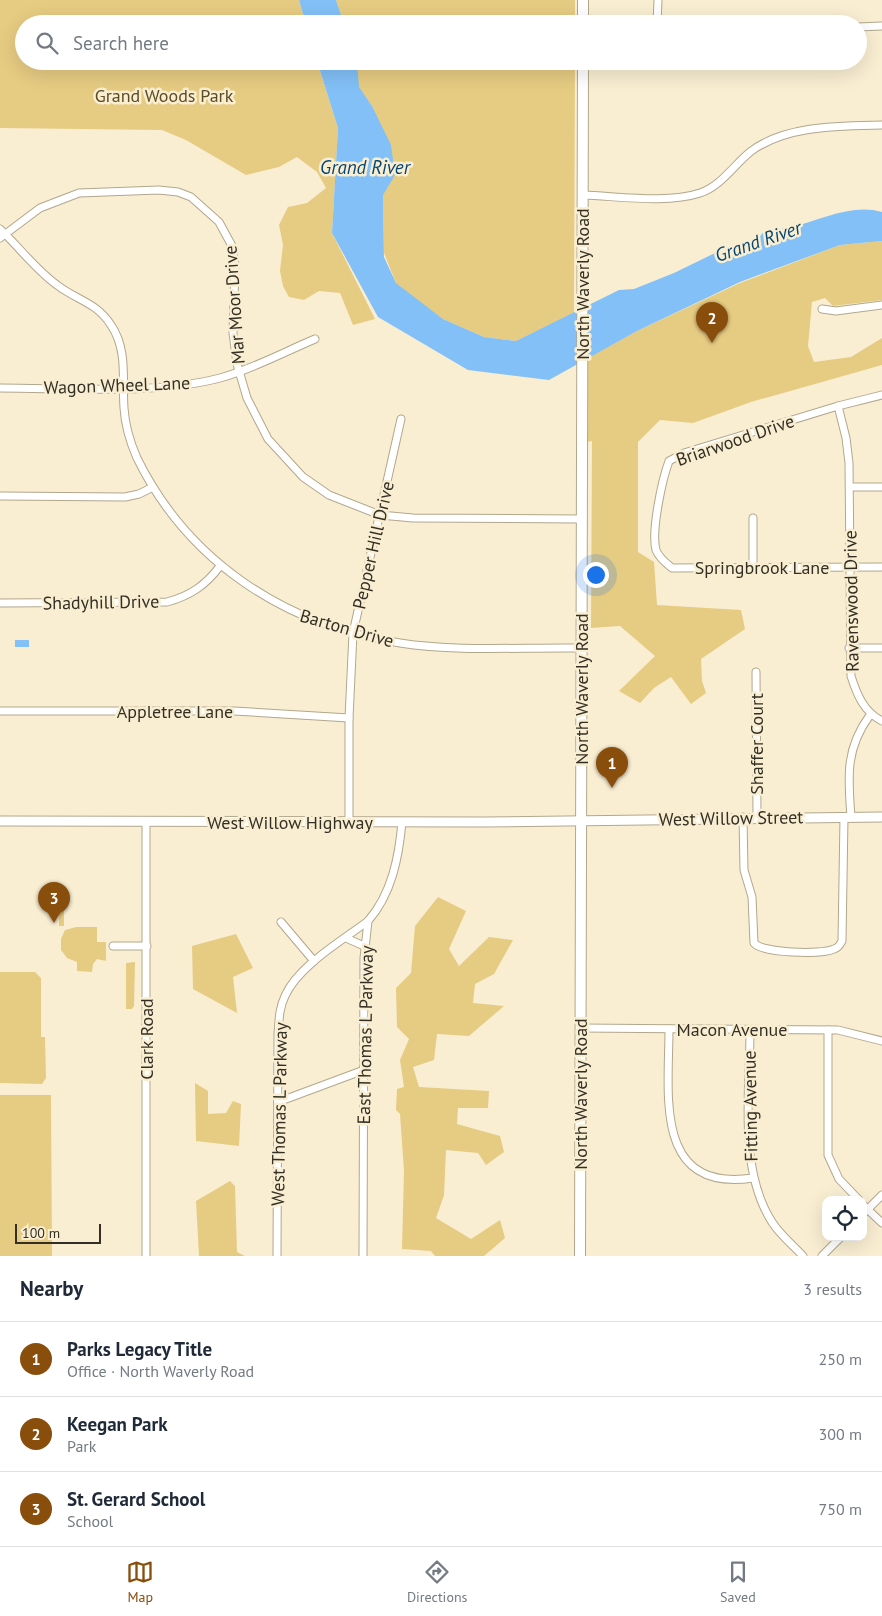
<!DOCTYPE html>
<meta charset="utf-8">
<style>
:root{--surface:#fff;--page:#f2f2f3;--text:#1f2937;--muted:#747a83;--line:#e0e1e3;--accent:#8a4e0c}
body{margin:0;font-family:"PT Sans",sans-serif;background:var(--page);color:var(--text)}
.controls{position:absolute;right:15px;bottom:15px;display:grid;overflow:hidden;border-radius:10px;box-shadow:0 5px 20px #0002}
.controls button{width:45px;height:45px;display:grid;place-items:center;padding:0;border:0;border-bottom:1px solid var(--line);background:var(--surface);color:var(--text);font:25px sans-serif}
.scale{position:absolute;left:15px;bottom:12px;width:86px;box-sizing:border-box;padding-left:5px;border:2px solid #332f24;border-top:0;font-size:14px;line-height:18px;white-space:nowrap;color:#332f24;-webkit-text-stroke:4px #f9eed2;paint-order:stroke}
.you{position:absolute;left:595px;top:574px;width:18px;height:18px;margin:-12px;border:4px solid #fff;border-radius:50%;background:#1a73e8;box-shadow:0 0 0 8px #1a73e833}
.badge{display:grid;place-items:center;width:32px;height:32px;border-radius:50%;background:var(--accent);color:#fff;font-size:16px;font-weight:700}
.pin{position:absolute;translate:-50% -41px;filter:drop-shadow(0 1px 2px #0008)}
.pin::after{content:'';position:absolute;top:26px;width:18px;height:15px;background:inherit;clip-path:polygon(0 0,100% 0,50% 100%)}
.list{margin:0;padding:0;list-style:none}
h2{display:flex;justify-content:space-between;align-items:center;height:65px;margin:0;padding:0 20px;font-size:21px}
h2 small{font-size:16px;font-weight:400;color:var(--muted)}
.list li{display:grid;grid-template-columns:32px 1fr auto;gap:15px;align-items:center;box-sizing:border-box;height:75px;padding:0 20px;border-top:1px solid var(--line)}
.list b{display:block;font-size:19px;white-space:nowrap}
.list p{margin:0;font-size:16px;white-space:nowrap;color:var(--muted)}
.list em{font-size:16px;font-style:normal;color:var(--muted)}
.icon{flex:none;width:28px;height:28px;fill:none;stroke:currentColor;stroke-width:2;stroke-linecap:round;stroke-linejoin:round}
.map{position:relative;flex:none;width:882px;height:1256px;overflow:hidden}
.search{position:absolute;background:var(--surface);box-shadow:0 5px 20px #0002;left:15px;right:15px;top:15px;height:55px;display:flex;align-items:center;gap:12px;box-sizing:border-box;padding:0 18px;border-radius:28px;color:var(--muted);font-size:19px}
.sheet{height:290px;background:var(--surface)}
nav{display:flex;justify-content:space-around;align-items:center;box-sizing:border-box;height:70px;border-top:1px solid var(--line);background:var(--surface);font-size:14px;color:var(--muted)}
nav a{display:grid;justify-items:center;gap:2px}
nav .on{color:var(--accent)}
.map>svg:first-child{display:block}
.green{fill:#e6cb82}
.water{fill:#82c0f7}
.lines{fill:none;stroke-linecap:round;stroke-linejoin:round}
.minor-casing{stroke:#b2a78d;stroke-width:9}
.tertiary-casing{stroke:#b2a78d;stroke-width:11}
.secondary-casing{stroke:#b2a78d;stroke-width:12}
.minor{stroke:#fff;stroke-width:7}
.tertiary{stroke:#fff;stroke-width:9}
.secondary{stroke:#fff;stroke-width:10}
.labels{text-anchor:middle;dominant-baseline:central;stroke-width:5;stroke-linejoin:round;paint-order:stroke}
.park-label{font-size:18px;fill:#5b4c22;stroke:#f9eed2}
.street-label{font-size:18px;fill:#332f24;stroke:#f9eed2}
.water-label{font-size:19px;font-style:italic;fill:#074571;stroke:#f9eed2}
</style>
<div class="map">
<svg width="882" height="1256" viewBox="0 0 882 1256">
<rect width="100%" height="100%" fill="#f9eed2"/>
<g class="green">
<polygon points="0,0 299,0 306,24 24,24 24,61 317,61 338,128 332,233 375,319 353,325 340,293 319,291 304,300 289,297 283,286 280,271 283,245 279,225 288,207 307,203 326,188 317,172 297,157 279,167 246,175 186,140 162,130 0,128"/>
<polygon points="336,0 575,0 575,24 344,24"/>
<polygon points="357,61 575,61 574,313 516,341 484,337 443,319 414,298 396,283 384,253 383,194 395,174 372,106 358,87"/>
<polygon points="882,241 882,300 833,306 825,298 812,302 808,346 814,362 851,357 882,338 882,365 751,402 693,423 660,420 638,442 638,552 654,562 657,605 741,610 745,629 701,659 702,681 706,693 691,704 671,677 654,688 640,703 619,691 655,656 620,626 591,628 592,441 587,442 588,358 637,331 740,283 840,245"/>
<polygon points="438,897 466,911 449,949 459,966 489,937 513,940 494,974 475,984 473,1003 504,1006 469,1036 437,1034 434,1060 413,1067 419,1087 489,1091 488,1108 458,1108 457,1124 500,1136 504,1152 486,1165 478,1153 446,1150 444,1195 436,1218 471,1239 500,1220 505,1238 484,1256 435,1256 431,1251 402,1249 404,1171 400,1114 396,1110 397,1089 404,1087 400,1060 409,1039 397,1027 396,988 411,973 415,926"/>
<rect x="59" y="905" width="5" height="21"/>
<polygon points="76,927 97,927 97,942 106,942 106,961 97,959 93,964 92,972 77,971 77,962 67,958 61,950 61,939 65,930"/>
<polygon points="236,934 253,968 233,977 237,1013 193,989 192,946"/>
<polygon points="135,962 134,1006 132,1009 126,1009 126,963"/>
<polygon points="0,972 35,972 41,978 41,1037 45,1037 46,1078 42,1084 0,1083"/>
<polygon points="195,1083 208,1091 208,1114 226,1113 233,1101 241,1104 239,1146 196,1141"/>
<polygon points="0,1095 51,1095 52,1256 0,1256"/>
<polygon points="230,1181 235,1186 237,1252 245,1256 199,1256 196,1201"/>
</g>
<g class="water">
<polygon points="299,0 336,0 344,24 306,24"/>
<path d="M317,61H357L359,87L372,106L391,145L395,175L383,195L384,257L396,283L443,319L484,337L516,341L619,290L634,289L674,273L717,252L736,250L744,242L758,239L765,230C774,229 783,229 792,227C820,220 853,203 882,212V241L840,245L740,282L637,331L549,380L468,370L378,317L332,233L338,128Z"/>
<rect x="15" y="640" width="14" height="7"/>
</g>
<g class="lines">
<g class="minor-casing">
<g id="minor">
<polyline points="657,24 658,0"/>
<polyline points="858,27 882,26"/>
<path d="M583,195C617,196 667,204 700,193C720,187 734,165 750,152C785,125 840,126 882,125"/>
<path d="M0,229C19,247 36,270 57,285C78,301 96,302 111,325C128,350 122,380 124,408C125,425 130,442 137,458C188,562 286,626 400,643C457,652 523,647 581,648"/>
<polyline points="0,238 40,208 79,193 159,190 178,192 191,197 219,222 232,246 235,265 233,333 237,364 247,398 268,439 303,477 329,495 380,515 413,518 580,519"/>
<polyline points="822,309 836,311 882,305"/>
<path d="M0,388C68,388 155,395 220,378C253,369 284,352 315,339"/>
<path d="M882,395L838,406L684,453L669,461C662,480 651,531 656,550C659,558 666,563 672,568L882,567"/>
<path d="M838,406L846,438L849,463L851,676C857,695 864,712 882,721"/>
<polyline points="850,487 882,487"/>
<polyline points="0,496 125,497 139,494 153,487"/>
<polyline points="753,518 753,567"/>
<path d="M0,603L167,602C190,596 206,585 220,566"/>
<polyline points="849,648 882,648"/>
<polyline points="756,672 757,817"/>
<polyline points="0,711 234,711 349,718"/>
<path d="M743,817L744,870L752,897L754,943C762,953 821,955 834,949C838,948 840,945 842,941L844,817"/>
<path d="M851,817C848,777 845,749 870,715"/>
<polyline points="349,821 349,718 353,633 401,419"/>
<polyline points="146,822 146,1256"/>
<polyline points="281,922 314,961"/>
<polyline points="346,938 364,946"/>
<polyline points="113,946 147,946"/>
<polyline points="580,1028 838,1030 882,1041"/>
<path d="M669,1029C669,1094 653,1193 753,1178"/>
<path d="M750,1030C750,1091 738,1169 772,1222C780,1235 793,1245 803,1256"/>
<polyline points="828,1030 828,1155 839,1179 859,1200"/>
<polyline points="278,1102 364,1070"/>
<polyline points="863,1205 882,1223"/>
<polyline points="863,1214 882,1195"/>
<path d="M277,1256L278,1034C279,1021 279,1008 285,996C298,966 343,940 368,921C392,894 399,856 402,822"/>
<polyline points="363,1256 364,958 368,921"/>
<polyline points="822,1256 841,1237"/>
</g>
</g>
<g class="tertiary-casing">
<polyline id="tertiary" points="0,821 484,822 882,817"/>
</g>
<g class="secondary-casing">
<g id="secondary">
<polyline points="583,24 583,0"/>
<polyline points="580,1256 583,61"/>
</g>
</g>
<use href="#minor" class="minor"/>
<use href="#tertiary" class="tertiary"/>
<use href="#secondary" class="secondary"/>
</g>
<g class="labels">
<g class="park-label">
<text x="164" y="95">Grand Woods Park</text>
</g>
<g class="street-label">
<text transform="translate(582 284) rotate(-90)">North Waverly Road</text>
<text transform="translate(234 305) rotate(-94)">Mar Moor Drive</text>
<text transform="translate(117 385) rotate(-2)">Wagon Wheel Lane</text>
<text transform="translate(735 440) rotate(-19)">Briarwood Drive</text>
<text transform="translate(373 545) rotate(-77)">Pepper Hill Drive</text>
<text x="762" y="567">Springbrook Lane</text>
<text transform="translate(851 601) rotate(-91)">Ravenswood Drive</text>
<text transform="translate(101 602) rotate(-1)">Shadyhill Drive</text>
<text transform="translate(347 628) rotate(16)">Barton Drive</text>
<text transform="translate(581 689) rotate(-90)">North Waverly Road</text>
<text x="175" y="711">Appletree Lane</text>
<text transform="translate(756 744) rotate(-90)">Shaffer Court</text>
<text transform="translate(731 818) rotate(-1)">West Willow Street</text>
<text x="290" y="822">West Willow Highway</text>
<text x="732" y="1029">Macon Avenue</text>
<text transform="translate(365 1035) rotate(-89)">East Thomas L Parkway</text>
<text transform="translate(146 1039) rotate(-90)">Clark Road</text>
<text transform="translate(580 1094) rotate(-90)">North Waverly Road</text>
<text transform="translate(750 1106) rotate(-91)">Fitting Avenue</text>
<text transform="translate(279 1114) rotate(-89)">West Thomas L Parkway</text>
</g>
<g class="water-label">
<text x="365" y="167">Grand River</text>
<text transform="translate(758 241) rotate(-19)">Grand River</text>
</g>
</g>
</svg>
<div class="controls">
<button><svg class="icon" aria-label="locate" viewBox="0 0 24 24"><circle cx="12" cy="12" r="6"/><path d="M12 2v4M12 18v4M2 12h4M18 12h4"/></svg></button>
</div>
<div class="scale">100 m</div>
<div class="you"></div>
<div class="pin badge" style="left:612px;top:788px">1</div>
<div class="pin badge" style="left:712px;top:343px">2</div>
<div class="pin badge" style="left:54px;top:923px">3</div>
<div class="search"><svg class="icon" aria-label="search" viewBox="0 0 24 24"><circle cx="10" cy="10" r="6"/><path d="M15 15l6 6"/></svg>Search here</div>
</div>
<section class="sheet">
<h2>Nearby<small>3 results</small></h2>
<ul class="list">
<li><span class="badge">1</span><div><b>Parks Legacy Title</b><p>Office · North Waverly Road</p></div><em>250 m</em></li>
<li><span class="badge">2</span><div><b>Keegan Park</b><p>Park</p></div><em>300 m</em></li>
<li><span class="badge">3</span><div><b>St. Gerard School</b><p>School</p></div><em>750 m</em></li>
</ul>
</section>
<nav>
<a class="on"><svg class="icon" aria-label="map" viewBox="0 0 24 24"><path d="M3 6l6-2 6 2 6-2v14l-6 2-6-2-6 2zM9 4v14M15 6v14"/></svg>Map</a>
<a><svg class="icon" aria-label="directions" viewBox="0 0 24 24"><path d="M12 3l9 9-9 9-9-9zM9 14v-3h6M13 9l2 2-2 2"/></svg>Directions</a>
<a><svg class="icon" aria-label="saved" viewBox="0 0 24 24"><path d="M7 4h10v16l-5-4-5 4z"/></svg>Saved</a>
</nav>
